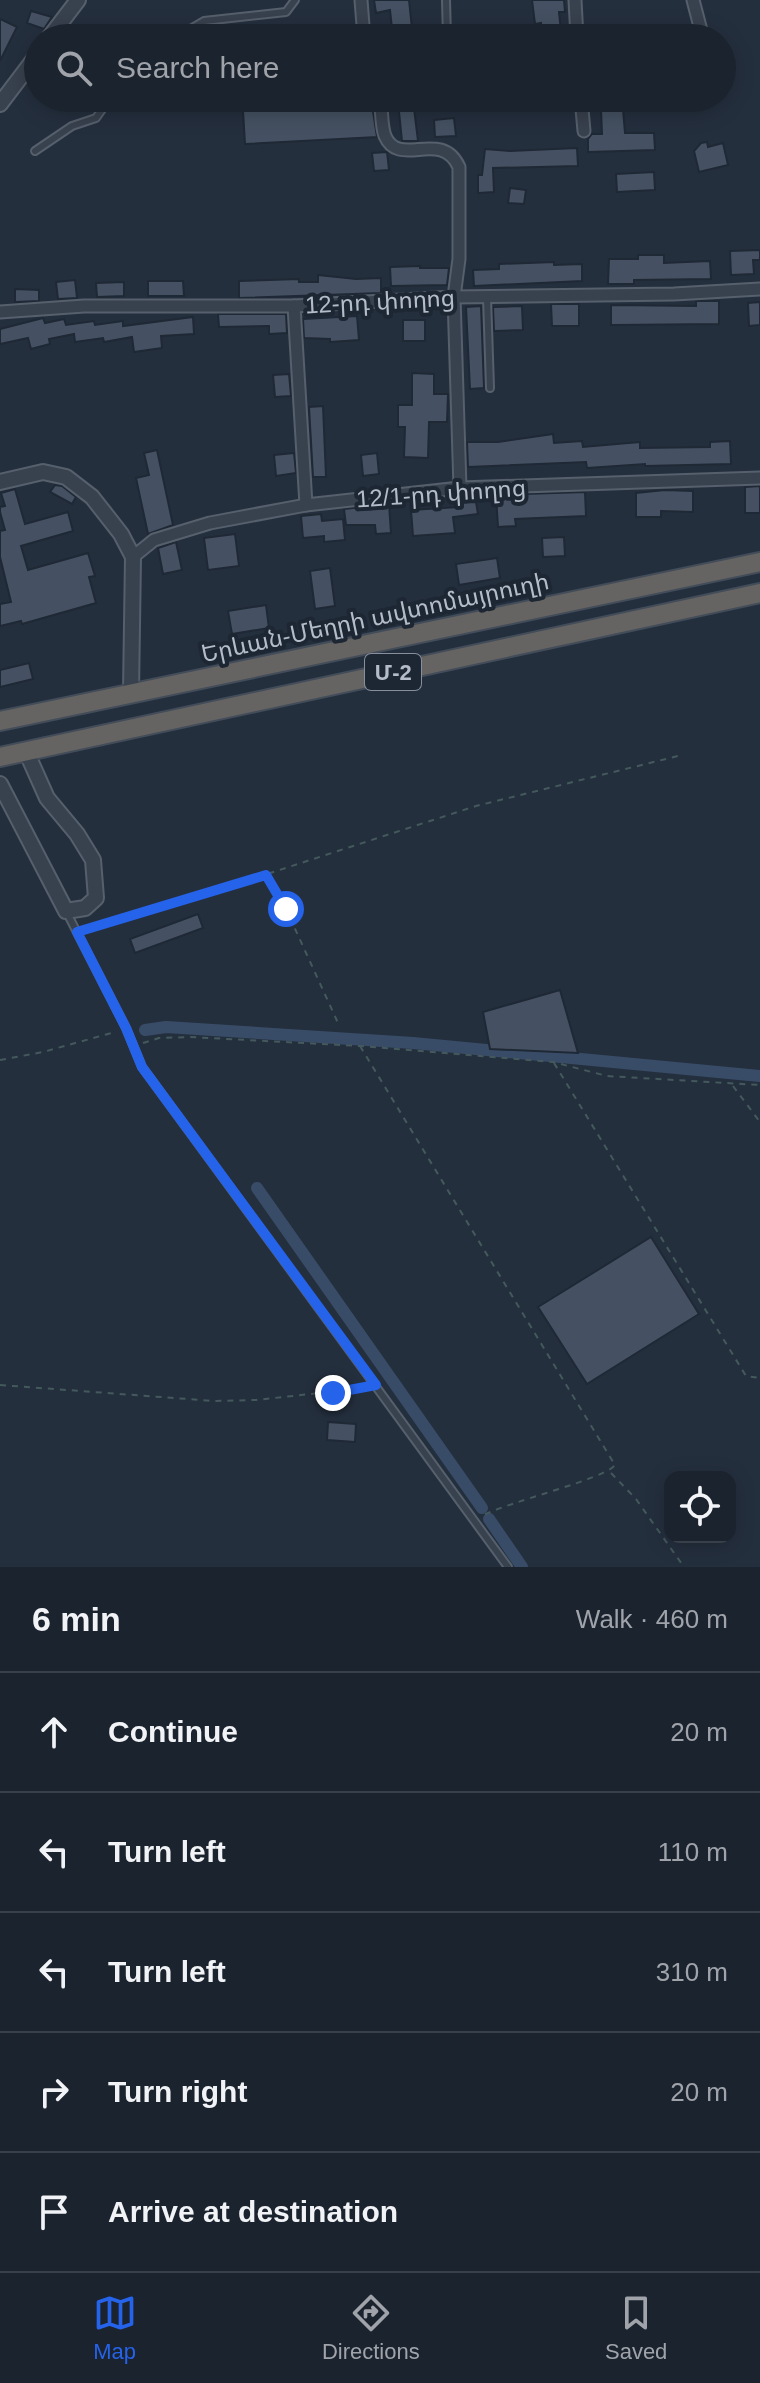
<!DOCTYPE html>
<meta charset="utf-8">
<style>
:root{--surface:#1b232e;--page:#242b36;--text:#f1f3f6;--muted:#a0a4aa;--line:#39404a;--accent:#2563eb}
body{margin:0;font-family:Helvetica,"Noto Sans Armenian",sans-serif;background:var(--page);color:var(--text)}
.controls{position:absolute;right:24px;bottom:24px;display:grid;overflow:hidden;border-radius:16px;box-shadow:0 4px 20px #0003}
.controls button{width:72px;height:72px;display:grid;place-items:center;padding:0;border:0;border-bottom:2px solid var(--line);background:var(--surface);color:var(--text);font:40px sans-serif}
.stop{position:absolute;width:24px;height:24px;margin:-18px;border:6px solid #2563eb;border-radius:50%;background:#fff}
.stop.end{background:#2563eb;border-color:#fff;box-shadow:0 2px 8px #0008}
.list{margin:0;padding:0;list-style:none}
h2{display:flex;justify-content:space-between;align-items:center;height:104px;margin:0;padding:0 32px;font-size:34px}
h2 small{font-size:26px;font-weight:400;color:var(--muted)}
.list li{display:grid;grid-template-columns:52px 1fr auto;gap:24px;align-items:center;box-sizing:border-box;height:120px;padding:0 32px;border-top:2px solid var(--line)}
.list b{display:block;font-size:30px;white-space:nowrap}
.list em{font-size:26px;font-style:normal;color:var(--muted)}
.icon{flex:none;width:44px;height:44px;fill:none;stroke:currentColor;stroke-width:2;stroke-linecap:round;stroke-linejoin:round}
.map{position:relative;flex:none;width:760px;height:1567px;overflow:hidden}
.search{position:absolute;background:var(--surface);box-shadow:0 4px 20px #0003;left:24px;right:24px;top:24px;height:88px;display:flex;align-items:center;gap:20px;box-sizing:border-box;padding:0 28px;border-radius:44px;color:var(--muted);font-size:30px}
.sheet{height:704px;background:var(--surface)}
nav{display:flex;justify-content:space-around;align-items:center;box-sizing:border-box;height:112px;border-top:2px solid var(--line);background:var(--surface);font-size:22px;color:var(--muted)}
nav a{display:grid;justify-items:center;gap:4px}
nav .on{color:var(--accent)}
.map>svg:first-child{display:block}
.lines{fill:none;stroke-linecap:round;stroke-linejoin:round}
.canal{stroke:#394c67;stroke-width:12}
.building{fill:#455162;stroke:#1f2835;stroke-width:2}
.service-casing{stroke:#565f6c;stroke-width:10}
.minor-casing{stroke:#565f6c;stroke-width:15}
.tertiary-casing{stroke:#565f6c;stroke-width:18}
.trunk-casing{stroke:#434c59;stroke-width:22}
.path{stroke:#44595c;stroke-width:2;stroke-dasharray:6 6;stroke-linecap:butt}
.service{stroke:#38414e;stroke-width:6}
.minor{stroke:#38414e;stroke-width:11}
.tertiary{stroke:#38414e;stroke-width:14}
.trunk{stroke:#656462;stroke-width:18}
.route{stroke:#2563eb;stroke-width:10}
.labels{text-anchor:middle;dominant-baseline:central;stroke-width:8;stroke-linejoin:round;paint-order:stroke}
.shield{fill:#1d2633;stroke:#878f9c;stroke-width:2}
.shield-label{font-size:22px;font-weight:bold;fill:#b4bcc9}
.street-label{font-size:24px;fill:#b4bcc9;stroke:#1d2633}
</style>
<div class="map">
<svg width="760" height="1567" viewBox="0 0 760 1567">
<rect width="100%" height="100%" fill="#242f3e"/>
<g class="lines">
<g class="canal">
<polyline points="145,1030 166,1027 413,1043 760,1076"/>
<polyline points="257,1188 482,1508"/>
<polyline points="489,1519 522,1567"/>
</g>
</g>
<g class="building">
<polygon points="374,0 409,0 413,38 393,38 390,10 376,13"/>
<polygon points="532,0 564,0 565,12 559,12 561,31 542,33 541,23 535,24"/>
<polygon points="31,11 52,17 44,29 27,23"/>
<polygon points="0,19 17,27 0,61"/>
<polygon points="413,100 418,141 402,141 398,102"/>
<polygon points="372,105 377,137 245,144 243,111"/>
<polygon points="623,109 625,133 654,133 655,150 588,152 588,139 592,134 602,134 601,110"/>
<polygon points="454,118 456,136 435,137 434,120"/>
<polygon points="707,142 708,147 723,143 728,165 699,172 694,151 701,143"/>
<polygon points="577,148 578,166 493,168 494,192 478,193 478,175 482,175 485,149 510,151"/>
<polygon points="387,152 389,170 374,171 372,153"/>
<polygon points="654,172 655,190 617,192 616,174"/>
<polygon points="510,188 526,190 524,204 508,203"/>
<polygon points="760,250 760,260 753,260 754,274 731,275 730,251"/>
<polygon points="638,255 664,255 664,263 710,261 711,279 634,280 634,284 608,284 609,259 638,259"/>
<polygon points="554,262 554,265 582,264 582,281 474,286 473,270 499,269 499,264"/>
<polygon points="420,266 420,268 449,268 447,285 391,286 390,267"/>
<polygon points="318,275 356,279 381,278 381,293 239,298 239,281 299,279 299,282 318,282"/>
<polygon points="75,280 77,298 58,299 56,282"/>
<polygon points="148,281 183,281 184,296 148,296"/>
<polygon points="124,282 124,296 97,297 96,283"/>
<polygon points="15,289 39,290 39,301 15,302"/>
<polygon points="696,301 719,301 719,324 611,325 611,305 696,306"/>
<polygon points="760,302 760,325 749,326 748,303"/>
<polygon points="551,304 579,304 579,326 552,326"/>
<polygon points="481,306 484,388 470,389 466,307"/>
<polygon points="522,306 523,330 494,331 493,307"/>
<polygon points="218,314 286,314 287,333 269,334 269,326 219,327"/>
<polygon points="357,316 359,340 330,342 330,339 304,338 303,319"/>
<polygon points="193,317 194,334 161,336 162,348 134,352 132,337 104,342 103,338 75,342 74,334 49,339 50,344 31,349 28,338 0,344 0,329 43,318 45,323 64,319 66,325 94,321 95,325 123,321 123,326"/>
<rect x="403" y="320" width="22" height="21"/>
<polygon points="412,373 434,374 434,394 448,394 447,422 429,422 428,458 404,457 405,427 398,427 398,405 412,405"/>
<polygon points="289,374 291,396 275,397 273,375"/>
<polygon points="323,406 326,477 313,477 309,407"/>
<polygon points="553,434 554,443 582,441 583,447 640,442 640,448 710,447 710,442 730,441 731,464 645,466 645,464 587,468 586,462 468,467 467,442 498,442"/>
<polygon points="157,450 173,525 148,534 136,478 149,475 144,453"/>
<polygon points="294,453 296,473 276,476 274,455"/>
<polygon points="377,453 379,474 363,476 361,455"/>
<polygon points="55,485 62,486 76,497 72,504 50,492"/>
<polygon points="760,486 760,513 745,513 745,487"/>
<polygon points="15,489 25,524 68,512 73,531 21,546 28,570 88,553 95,576 89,577 96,603 22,624 21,621 0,626 0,604 11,602 0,557 0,531 5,530 0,512 0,507 5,506 1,493"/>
<polygon points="665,490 693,491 693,512 661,511 661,517 636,517 636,493"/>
<polygon points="585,492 586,516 515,519 516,526 498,527 496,495"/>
<polygon points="475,496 478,514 453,517 455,533 413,536 411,510 458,507 456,497"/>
<polygon points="389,504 391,533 376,534 375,525 346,525 344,509"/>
<polygon points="321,514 322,521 343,519 345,540 324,542 324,536 303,538 301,516"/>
<polygon points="235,534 239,566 208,570 204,538"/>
<polygon points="564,537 565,556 543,557 542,538"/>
<polygon points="176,542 182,570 163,574 158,548"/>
<polygon points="497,558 500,578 459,585 456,564"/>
<polygon points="330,568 335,606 315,609 310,571"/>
<polygon points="266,605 269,628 232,634 228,611"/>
<polygon points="29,663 33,679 0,687 0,670"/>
<polygon points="198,914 203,928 135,953 130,939"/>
<polygon points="560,990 578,1053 490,1049 483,1012"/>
<polygon points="651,1237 699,1314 587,1384 538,1307"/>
<polygon points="328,1422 356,1424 355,1442 327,1440"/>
</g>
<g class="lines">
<g class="service-casing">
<g id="service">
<polyline points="446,0 447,38"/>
<polyline points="175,38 204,21 286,12 295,0"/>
<polyline points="450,98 451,106"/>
<polyline points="35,151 72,126 96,118 110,98"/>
<polyline points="487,297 490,388"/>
<polyline points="66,911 126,1028 142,1067 508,1567"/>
</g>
</g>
<g class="minor-casing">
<g id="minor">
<polyline points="361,0 364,38"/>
<polyline points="575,0 577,38"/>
<polyline points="693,0 703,38"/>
<path d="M380,98C382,109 381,126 385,136C399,169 441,128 459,167V259L454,297L460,488"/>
<polyline points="581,98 584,131"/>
<polyline points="294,306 306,505"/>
<polyline points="0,312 84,306 294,306 454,297 674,294 760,289"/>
<polyline points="133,557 154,540 210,523 306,505 460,488 760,478"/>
</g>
</g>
<g class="tertiary-casing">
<g id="tertiary">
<polyline points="49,38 78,0"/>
<polyline points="0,104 38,54"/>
<polyline points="0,482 43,472 66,477 92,497 121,534 133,557 131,692"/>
<polyline points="0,784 66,911 85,908 96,898 93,860 77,834 47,798 26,751"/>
</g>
</g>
<g class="trunk-casing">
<g id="trunk">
<polyline points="0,721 760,562"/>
<polyline points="0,757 760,593"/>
</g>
</g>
<g class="path">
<polyline points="266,876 286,909 338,1023"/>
<polyline points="85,930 258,877 476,806 678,756"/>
<polyline points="143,1043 159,1038 190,1037 360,1046 553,1062 607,1076 760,1085"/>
<path d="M360,1046L615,1465C605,1479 507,1502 482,1516"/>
<polyline points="0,1060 43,1052 115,1032"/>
<polyline points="554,1063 746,1376 760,1378"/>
<polyline points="733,1086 760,1122"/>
<polyline points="0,1385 214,1401 256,1400 365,1388"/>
<polyline points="611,1473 636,1499 684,1567"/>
</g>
<use href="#service" class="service"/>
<use href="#minor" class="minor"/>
<use href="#tertiary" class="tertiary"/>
<use href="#trunk" class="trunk"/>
</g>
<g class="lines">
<polyline class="route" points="286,909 266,875 77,932 126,1028 142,1067 376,1385 333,1393"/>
</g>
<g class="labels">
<rect class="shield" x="365" y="654" width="56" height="36" rx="6"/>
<g class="shield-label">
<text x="393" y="672">Մ-2</text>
</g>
<g class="street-label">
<text transform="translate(380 301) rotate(-3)">12-րդ փողոց</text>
<text transform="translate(441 493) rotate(-4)">12/1-րդ փողոց</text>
<text transform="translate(375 617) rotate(-12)">Երևան-Մեղրի ավտոմայրուղի</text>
</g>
</g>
</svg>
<div class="controls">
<button><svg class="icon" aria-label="locate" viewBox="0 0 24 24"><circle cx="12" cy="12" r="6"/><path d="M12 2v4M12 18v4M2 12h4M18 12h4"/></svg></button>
</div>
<div class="stop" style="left:286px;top:909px"></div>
<div class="stop end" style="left:333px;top:1393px"></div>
<div class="search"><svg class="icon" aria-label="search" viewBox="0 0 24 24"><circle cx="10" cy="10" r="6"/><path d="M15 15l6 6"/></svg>Search here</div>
</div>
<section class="sheet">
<h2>6 min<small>Walk · 460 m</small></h2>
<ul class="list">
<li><svg class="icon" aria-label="ahead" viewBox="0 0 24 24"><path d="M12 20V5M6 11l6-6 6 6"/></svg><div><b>Continue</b></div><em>20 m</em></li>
<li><svg class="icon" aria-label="left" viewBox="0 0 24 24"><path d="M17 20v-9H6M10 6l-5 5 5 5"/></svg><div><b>Turn left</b></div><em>110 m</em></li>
<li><svg class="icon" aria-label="left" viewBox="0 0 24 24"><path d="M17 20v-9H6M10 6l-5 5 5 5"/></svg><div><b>Turn left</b></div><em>310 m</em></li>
<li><svg class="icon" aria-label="right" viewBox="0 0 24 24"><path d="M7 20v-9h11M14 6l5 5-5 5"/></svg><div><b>Turn right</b></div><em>20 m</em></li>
<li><svg class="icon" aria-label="arrive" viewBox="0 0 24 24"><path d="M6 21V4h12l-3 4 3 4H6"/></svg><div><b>Arrive at destination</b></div></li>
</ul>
</section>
<nav>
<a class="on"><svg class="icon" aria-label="map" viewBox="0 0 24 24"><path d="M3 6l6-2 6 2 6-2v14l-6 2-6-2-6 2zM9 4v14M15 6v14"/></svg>Map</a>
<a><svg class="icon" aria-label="directions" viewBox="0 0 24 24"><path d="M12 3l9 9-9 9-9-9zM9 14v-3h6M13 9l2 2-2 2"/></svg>Directions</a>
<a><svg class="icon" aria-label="saved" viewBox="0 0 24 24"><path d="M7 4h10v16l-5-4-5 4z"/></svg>Saved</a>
</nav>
